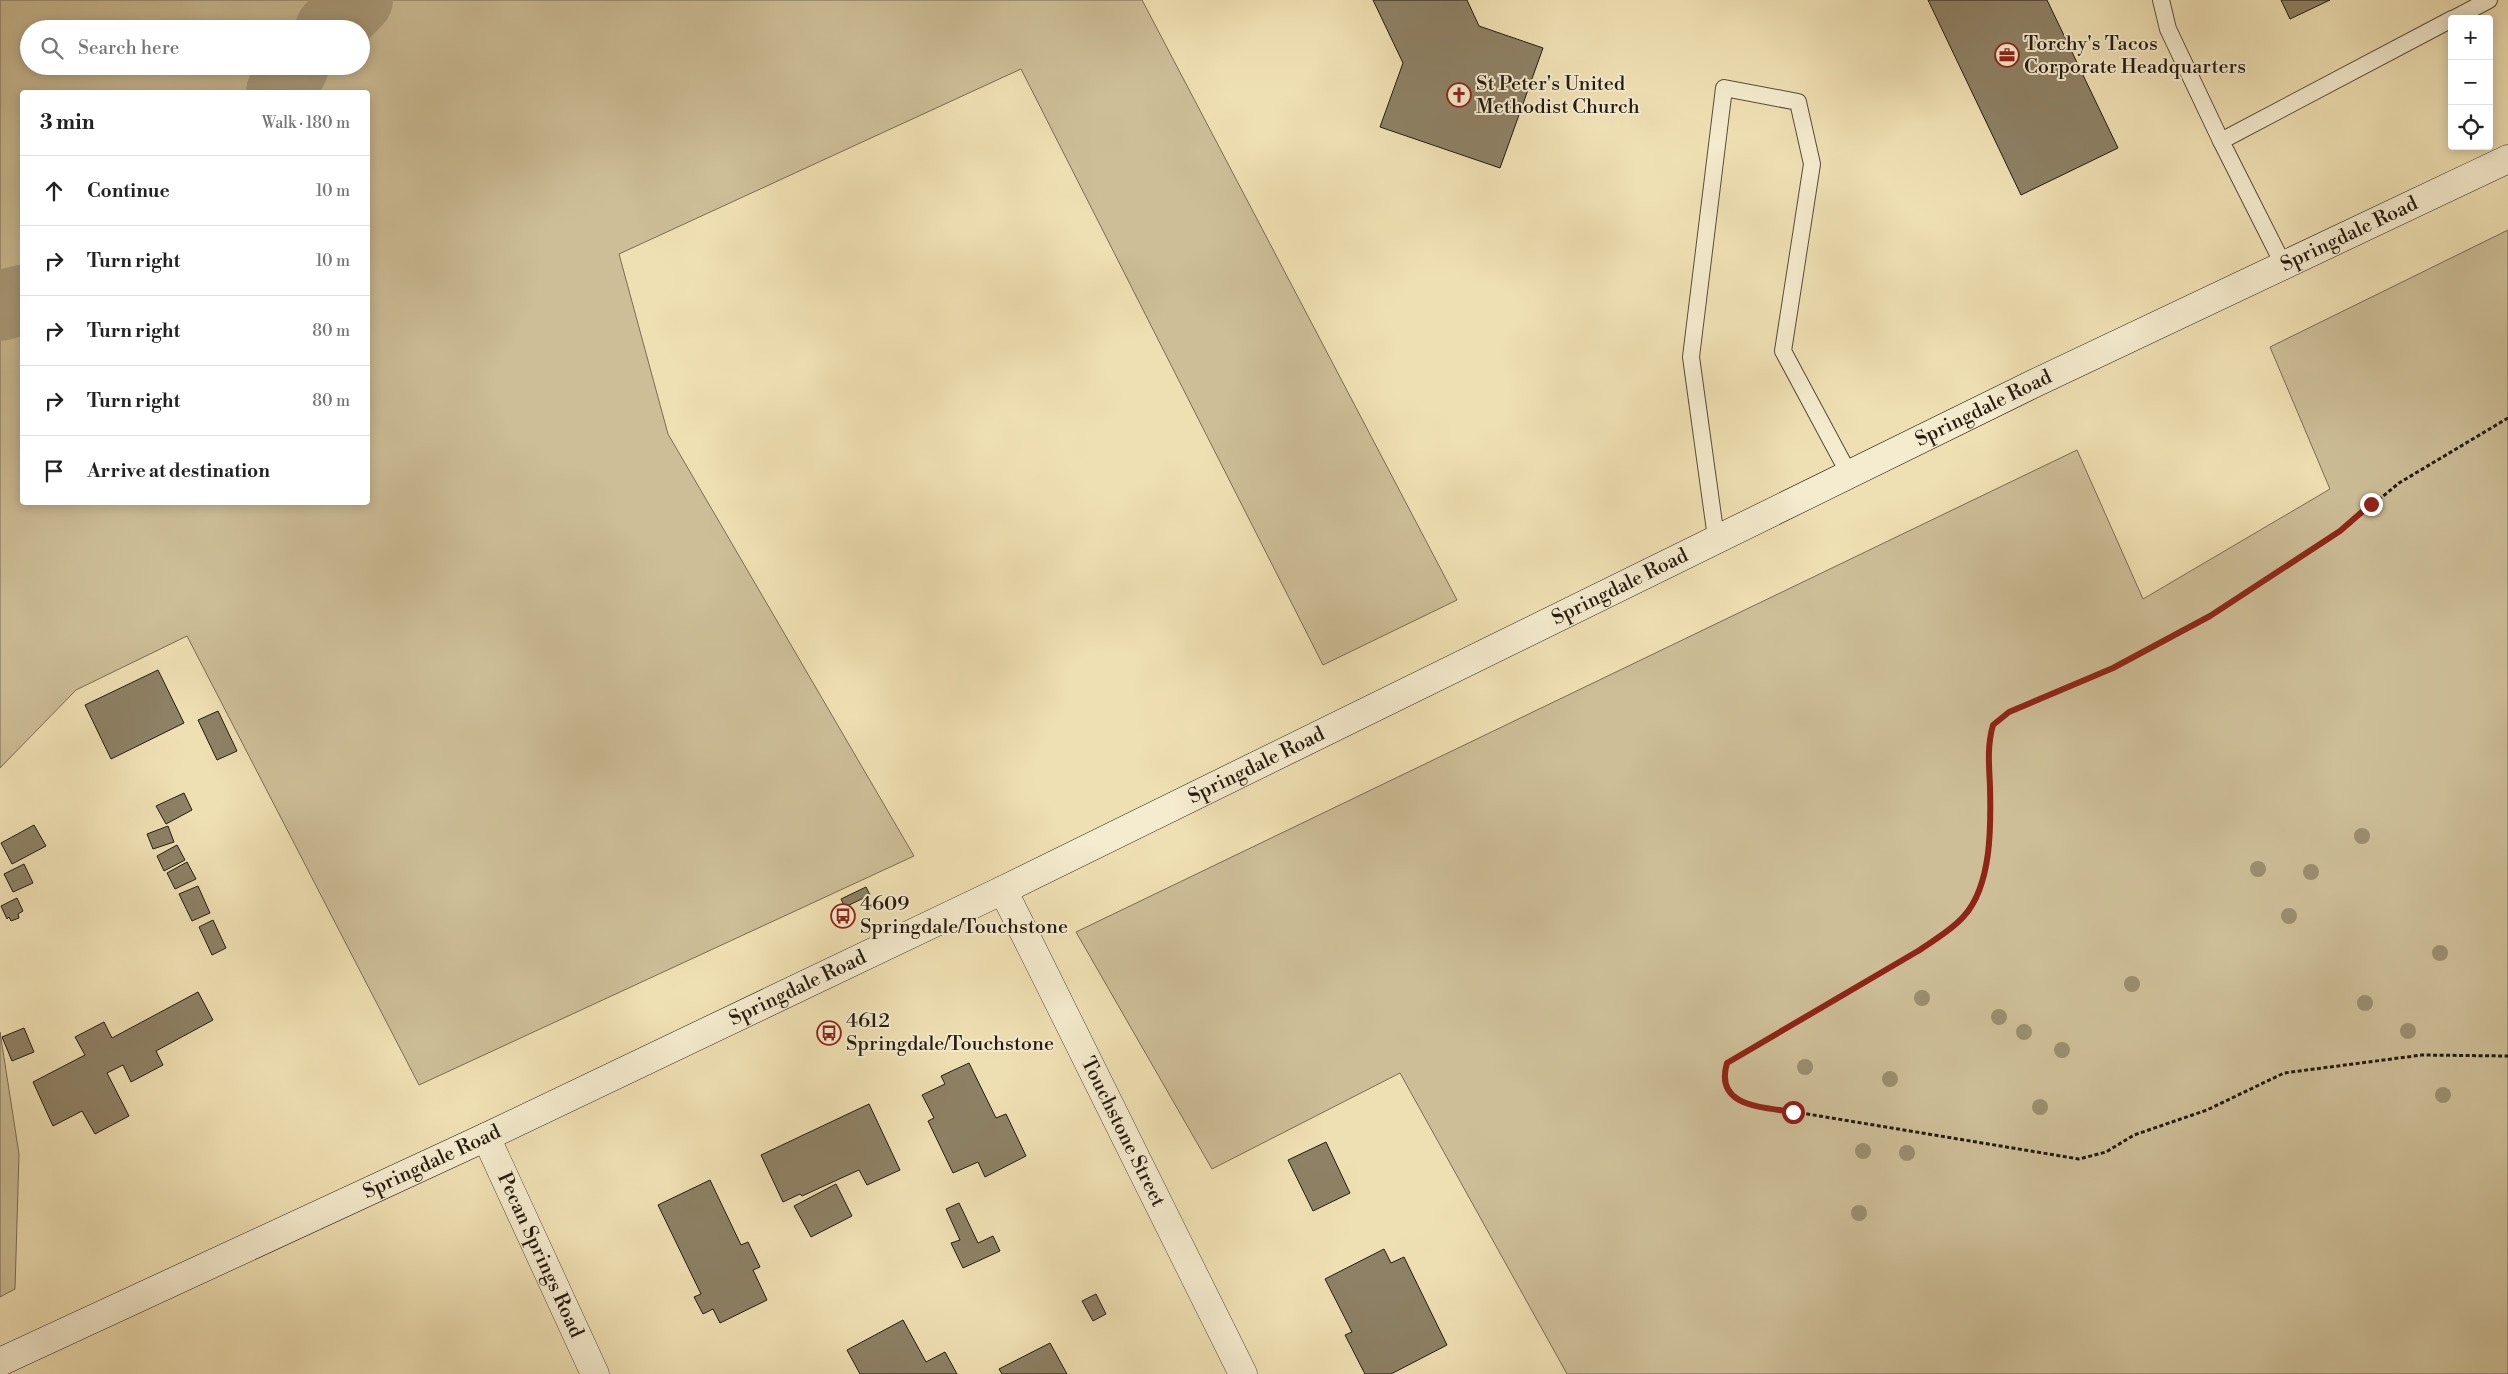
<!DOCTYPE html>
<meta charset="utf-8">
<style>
:root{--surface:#fff;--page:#f2f2f2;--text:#222;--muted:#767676;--line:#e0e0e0}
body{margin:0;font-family:"Libre Bodoni",serif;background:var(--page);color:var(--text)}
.controls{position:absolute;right:15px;top:15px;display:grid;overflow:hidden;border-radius:5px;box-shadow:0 2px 12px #0003}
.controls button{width:45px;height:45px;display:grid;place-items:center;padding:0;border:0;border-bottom:1px solid var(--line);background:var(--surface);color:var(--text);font:25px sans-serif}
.stop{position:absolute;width:15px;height:15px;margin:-11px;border:4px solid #8f2418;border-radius:50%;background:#fff}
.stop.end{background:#8f2418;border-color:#fff;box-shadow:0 1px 5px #0008}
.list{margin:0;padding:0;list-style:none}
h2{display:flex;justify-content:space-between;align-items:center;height:65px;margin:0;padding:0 20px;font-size:21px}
h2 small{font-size:16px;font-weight:400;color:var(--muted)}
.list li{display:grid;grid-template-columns:32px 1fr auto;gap:15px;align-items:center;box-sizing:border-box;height:70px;padding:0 20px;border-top:1px solid var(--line)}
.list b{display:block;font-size:19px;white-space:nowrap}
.list em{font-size:16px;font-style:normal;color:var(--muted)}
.icon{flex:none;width:28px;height:28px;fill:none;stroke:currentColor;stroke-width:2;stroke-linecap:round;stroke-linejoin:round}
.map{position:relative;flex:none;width:2508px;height:1374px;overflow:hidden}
.search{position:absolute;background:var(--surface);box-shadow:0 2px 12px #0003;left:20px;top:20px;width:350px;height:55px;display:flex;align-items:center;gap:12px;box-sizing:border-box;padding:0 18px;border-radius:28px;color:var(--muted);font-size:19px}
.panel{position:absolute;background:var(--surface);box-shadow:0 2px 12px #0003;left:20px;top:90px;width:350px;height:415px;border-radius:5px}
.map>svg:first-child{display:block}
.green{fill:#cdbe97;stroke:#796c54;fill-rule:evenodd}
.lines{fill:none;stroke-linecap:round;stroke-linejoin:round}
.river{stroke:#aa9d7c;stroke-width:70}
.building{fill:#8e8165;stroke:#251a10}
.lane-casing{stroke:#584c39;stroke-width:18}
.street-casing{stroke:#584c39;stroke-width:29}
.secondary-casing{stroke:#251a10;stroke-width:29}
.path{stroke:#251a10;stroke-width:3;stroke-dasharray:4 2.5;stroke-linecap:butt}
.lane{stroke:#f5ebce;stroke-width:16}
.street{stroke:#f5ebce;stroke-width:28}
.secondary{stroke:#f5ebce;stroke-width:28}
.tree{fill:#9b8e6f}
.route{stroke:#8f2418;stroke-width:6}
.labels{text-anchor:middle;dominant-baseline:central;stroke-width:4;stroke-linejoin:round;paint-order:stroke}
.poi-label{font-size:20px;fill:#251a10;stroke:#f5ebce;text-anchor:start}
.street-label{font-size:20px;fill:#251a10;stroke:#f5ebce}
</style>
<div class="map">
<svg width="2508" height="1374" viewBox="0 0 2508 1374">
<rect width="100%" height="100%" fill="#efe0b3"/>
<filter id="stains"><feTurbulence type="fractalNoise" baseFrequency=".004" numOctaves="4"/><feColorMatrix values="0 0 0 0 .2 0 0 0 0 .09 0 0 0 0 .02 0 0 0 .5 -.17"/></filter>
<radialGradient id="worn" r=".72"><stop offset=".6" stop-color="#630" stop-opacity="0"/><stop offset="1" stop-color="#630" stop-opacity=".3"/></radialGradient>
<g class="green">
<path d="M0,0H1142L1457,600L1323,665L1021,69L619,254L668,434L914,856L419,1085L187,636L76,690L0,768ZM29,29H361V66H29ZM22,92H368V502H22Z"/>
<polygon points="2508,230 2508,1374 1567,1374 1400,1073 1212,1169 1076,932 2077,450 2143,599 2330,489 2270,347"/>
<polygon points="0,1032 19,1154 15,1289 0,1297"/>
</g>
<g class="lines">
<g class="river">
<polyline points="330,29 358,0"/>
<polyline points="281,92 294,66"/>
<polyline points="0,306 22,300"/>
</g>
</g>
<g class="building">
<polygon points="1373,0 1467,0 1479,26 1543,48 1500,168 1380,127 1403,63"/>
<polygon points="1928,0 2047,0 2118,148 2021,195"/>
<polygon points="2281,0 2330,0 2290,19"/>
<polygon points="158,670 184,723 111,759 85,705"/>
<polygon points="218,711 237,751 217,760 198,720"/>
<polygon points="184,793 192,810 166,824 156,806"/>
<polygon points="34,825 46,846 12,864 1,843"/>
<polygon points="168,826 174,842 153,849 147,834"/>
<polygon points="177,845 185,860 164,871 157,856"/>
<polygon points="187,862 196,879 175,889 167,873"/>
<polygon points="24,864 33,883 13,892 4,874"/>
<polygon points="198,886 210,913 192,921 179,894"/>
<polygon points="866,887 870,895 845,907 841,899"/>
<polygon points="17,898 23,911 18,914 19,918 11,921 9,917 7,919 1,906"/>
<polygon points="213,920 226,948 212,955 199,927"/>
<polygon points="198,992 213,1020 156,1051 163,1065 131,1082 123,1065 107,1073 129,1116 95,1134 82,1111 53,1126 33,1082 85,1055 75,1037 104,1022 112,1038"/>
<polygon points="24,1028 34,1052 12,1061 2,1037"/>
<polygon points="969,1063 996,1118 1006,1114 1026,1156 985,1177 978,1162 953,1173 928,1121 934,1118 922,1095 945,1084 941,1076"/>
<polygon points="869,1104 900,1170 867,1185 859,1170 802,1196 800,1194 783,1202 761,1155"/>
<polygon points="1326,1142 1350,1193 1313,1211 1288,1160"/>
<polygon points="710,1180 741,1245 748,1242 760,1267 753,1270 767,1300 720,1323 713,1309 703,1314 694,1297 701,1294 658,1205"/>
<polygon points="836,1184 852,1216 811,1237 794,1206"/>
<polygon points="959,1203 978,1243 993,1236 1000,1251 963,1268 951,1243 960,1240 946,1209"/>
<polygon points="1384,1249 1391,1263 1404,1257 1447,1345 1391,1374 1365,1374 1345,1335 1352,1332 1325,1279"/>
<polygon points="1096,1294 1106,1314 1093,1321 1082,1301"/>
<polygon points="903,1320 926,1362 945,1352 957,1374 860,1374 847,1350"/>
<polygon points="1050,1343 1067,1374 1002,1374 999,1369"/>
</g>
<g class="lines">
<g class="lane-casing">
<g id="lane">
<polyline points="2161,0 2168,29 2221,141 2284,266"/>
<polyline points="2453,19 2489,0"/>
<polyline points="2221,141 2452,19"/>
<polyline points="1716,538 1691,357 1724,88 1798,102 1812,164 1783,351 1849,474"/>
</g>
</g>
<g class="street-casing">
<g id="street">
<path id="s1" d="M1003,890L1243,1374"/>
<path id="s2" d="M486,1137L595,1374"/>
</g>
</g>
<g class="secondary-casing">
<g id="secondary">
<path id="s3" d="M0,1362L486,1137L1003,890L2033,384L2508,159"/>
</g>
</g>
<path class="path" d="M2508,418L2399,483L2341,531L2210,616L2113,668L2009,713L1993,725C1987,746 1989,765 1989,786C1991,825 1992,885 1964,916C1952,930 1934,940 1918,951L1727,1063C1721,1081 1728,1090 1741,1103L2079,1159L2106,1152L2134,1135L2207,1110L2284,1073L2422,1055L2508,1056"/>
<use href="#lane" class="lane"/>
<use href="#street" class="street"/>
<use href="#secondary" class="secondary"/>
</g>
<g class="tree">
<circle cx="2362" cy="836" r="8"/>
<circle cx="2258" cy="869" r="8"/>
<circle cx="2311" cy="872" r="8"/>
<circle cx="2289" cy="916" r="8"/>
<circle cx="2440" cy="953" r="8"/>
<circle cx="2132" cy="984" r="8"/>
<circle cx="1922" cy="998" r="8"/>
<circle cx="2365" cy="1003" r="8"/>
<circle cx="1999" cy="1017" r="8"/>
<circle cx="2408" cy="1031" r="8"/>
<circle cx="2024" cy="1032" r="8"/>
<circle cx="2062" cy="1050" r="8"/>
<circle cx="1805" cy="1067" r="8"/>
<circle cx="1890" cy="1079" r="8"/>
<circle cx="2443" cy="1095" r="8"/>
<circle cx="2040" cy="1107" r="8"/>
<circle cx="1863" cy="1151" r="8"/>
<circle cx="1907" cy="1153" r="8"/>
<circle cx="1859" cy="1213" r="8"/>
</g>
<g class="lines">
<path class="route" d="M1793,1112C1762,1107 1714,1107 1727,1063L1918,951C1934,940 1952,930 1964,916C1992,885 1991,825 1990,786C1989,765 1987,746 1993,725L2009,712L2113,668L2210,616L2340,531L2371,504"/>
</g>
<defs>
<g id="office-ring" transform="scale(1.25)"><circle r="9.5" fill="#f5ebce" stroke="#8f2418" stroke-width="1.5"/><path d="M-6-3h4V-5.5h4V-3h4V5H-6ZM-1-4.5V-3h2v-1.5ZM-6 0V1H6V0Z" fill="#8f2418"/></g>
<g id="church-ring" transform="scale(1.25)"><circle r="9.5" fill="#f5ebce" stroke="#8f2418" stroke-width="1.5"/><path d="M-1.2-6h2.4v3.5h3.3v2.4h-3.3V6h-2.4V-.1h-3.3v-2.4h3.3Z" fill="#8f2418"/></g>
<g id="bus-ring" transform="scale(1.25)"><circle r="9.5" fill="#f5ebce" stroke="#8f2418" stroke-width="1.5"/><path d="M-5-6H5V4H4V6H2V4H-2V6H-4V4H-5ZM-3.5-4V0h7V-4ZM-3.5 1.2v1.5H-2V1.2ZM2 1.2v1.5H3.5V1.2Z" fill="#8f2418"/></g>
</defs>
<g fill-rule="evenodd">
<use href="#office-ring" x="2007" y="55"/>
<use href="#church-ring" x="1459" y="95"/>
<use href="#bus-ring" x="843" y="916"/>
<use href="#bus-ring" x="829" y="1033"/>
</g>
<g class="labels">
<g class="poi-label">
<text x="2024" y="44">Torchy's Tacos<tspan x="2024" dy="23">Corporate Headquarters</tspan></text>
<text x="1476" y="84">St Peter's United<tspan x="1476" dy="23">Methodist Church</tspan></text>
<text x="860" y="904">4609<tspan x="860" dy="23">Springdale/Touchstone</tspan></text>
<text x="846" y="1021">4612<tspan x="846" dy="23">Springdale/Touchstone</tspan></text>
</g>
<g class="street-label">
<text stroke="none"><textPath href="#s3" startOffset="2606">Springdale Road</textPath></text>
<text stroke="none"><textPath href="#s3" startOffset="2201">Springdale Road</textPath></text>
<text stroke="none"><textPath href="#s3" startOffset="1796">Springdale Road</textPath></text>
<text stroke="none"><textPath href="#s3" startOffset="1391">Springdale Road</textPath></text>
<text stroke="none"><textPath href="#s3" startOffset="881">Springdale Road</textPath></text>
<text stroke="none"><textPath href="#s1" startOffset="270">Touchstone Street</textPath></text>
<text stroke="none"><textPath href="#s3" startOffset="476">Springdale Road</textPath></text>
<text stroke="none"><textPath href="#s2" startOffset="130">Pecan Springs Road</textPath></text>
</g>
</g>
<rect width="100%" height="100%" filter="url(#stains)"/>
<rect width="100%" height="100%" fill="url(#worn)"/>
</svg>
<div class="controls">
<button>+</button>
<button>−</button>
<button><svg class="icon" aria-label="locate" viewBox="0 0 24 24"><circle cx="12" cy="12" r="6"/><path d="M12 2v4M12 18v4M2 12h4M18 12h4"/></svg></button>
</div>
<div class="stop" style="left:1793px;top:1112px"></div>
<div class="stop end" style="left:2371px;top:504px"></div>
<div class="search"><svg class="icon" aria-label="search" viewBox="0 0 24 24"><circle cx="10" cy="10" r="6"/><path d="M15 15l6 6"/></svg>Search here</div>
<section class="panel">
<h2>3 min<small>Walk · 180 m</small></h2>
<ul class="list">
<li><svg class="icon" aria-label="ahead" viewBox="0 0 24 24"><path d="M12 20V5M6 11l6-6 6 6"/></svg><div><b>Continue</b></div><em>10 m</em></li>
<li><svg class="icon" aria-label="right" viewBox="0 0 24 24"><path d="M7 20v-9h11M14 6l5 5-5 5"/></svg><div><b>Turn right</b></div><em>10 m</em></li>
<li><svg class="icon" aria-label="right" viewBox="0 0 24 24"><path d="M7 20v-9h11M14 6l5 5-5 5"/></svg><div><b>Turn right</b></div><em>80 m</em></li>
<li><svg class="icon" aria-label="right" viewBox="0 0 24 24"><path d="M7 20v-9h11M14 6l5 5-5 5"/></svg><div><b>Turn right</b></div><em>80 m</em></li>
<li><svg class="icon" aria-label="arrive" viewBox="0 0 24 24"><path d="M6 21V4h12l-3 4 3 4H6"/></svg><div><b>Arrive at destination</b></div></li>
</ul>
</section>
</div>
